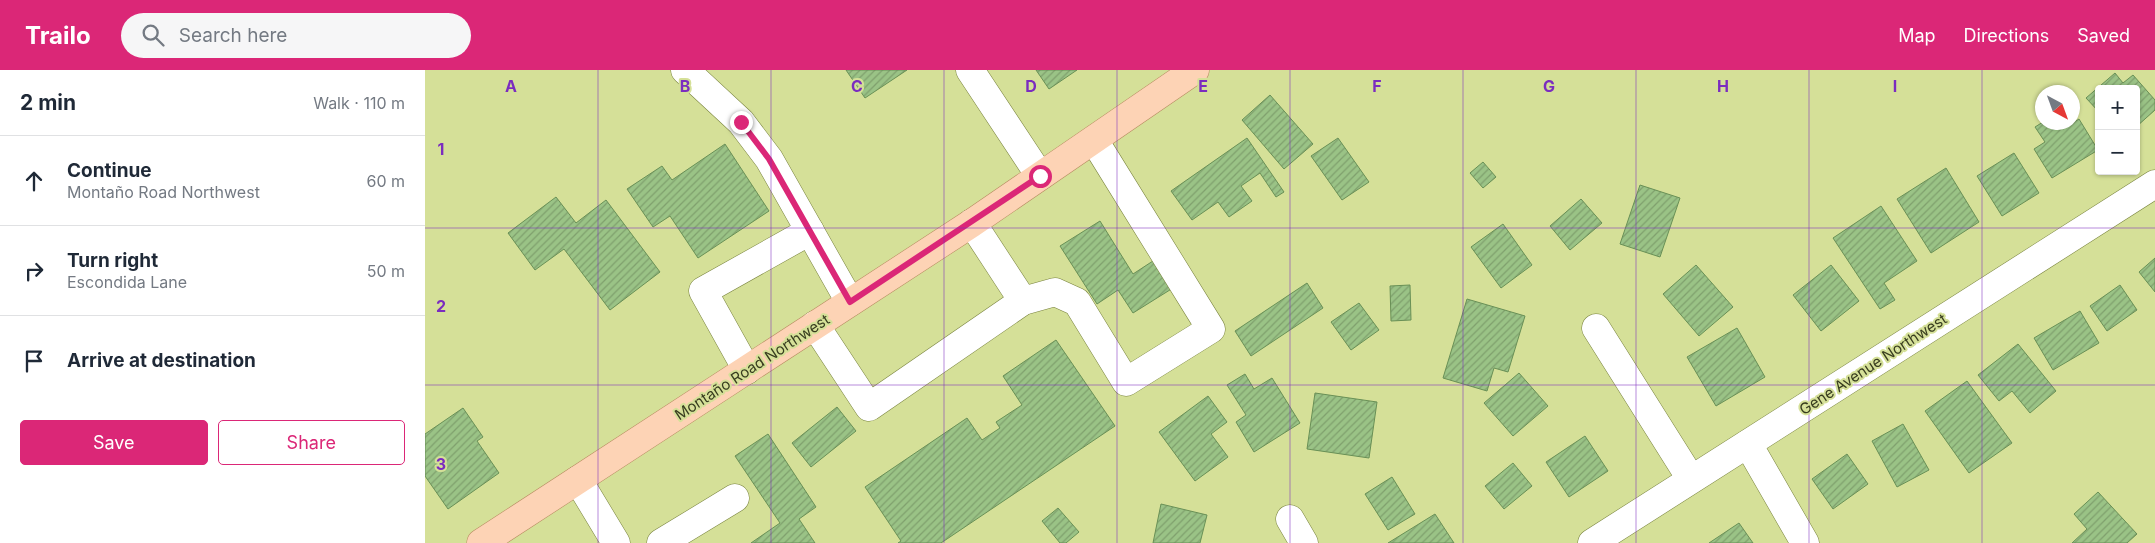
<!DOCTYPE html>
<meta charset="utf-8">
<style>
:root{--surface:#fff;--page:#f6f6f7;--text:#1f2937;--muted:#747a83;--line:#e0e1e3;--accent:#db2777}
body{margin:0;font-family:Inter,sans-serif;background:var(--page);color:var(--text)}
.controls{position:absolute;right:15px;top:15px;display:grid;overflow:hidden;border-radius:5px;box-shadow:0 1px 4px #0004}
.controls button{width:45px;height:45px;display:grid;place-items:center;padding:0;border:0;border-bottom:1px solid var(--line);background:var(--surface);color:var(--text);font:25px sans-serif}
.compass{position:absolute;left:1610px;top:15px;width:45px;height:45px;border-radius:50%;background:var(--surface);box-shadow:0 1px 4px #0004;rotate:139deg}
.stop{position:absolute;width:15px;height:15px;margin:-11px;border:4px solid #db2777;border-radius:50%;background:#fff}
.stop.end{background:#db2777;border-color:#fff;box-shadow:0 1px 5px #0008}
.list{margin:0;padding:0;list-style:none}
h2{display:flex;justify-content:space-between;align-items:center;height:65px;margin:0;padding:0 20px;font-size:21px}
h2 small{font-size:16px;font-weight:400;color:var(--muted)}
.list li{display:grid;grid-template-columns:32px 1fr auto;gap:15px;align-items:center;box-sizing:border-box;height:90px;padding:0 20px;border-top:1px solid var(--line)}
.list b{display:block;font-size:19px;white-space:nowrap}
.list p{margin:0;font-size:16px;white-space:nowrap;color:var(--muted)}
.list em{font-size:16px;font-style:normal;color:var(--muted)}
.actions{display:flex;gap:10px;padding:15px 20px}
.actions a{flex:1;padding:11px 0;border:1px solid var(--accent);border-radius:5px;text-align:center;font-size:18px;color:var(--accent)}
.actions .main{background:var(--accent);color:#fff}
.icon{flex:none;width:28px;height:28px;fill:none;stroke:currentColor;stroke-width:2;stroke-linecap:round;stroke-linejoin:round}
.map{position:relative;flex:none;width:1730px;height:473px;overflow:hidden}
header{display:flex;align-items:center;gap:30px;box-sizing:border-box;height:70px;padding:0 25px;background:var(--accent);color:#fff}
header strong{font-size:24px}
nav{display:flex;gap:28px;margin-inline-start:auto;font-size:18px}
.search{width:350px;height:45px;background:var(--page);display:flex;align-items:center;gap:12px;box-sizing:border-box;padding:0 18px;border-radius:28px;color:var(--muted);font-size:19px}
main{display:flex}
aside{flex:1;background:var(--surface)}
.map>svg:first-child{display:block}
.building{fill:url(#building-hatch);stroke:#699056}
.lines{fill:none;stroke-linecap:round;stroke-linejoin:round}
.minor-casing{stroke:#79833e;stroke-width:29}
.major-casing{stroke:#b78b61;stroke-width:29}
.minor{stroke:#fff;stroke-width:28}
.major{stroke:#fdd3b5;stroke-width:28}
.route{stroke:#db2777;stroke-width:6}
.grid{fill:none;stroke:#7b2cbf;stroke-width:1;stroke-opacity:0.55}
.labels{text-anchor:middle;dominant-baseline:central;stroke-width:4;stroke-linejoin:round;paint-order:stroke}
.street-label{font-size:15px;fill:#383d1f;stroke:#d5e098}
.grid-label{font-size:16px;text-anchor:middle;font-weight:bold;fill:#7b2cbf;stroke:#d5e098;stroke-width:4;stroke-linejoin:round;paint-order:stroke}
</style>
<header>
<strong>Trailo</strong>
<div class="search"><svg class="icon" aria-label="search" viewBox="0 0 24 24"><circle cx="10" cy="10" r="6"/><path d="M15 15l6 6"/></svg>Search here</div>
<nav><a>Map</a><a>Directions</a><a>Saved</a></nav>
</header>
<main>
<aside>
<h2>2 min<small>Walk · 110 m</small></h2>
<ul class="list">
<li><svg class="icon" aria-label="ahead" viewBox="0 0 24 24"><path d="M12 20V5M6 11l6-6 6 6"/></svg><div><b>Continue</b><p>Montaño Road Northwest</p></div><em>60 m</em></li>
<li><svg class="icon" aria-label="right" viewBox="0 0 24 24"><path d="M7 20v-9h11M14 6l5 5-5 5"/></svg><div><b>Turn right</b><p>Escondida Lane</p></div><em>50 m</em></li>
<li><svg class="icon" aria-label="arrive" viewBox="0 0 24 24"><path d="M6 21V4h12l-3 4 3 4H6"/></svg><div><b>Arrive at destination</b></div></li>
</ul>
<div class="actions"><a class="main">Save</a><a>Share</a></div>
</aside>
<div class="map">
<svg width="1730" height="473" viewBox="0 0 1730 473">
<defs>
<pattern id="building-hatch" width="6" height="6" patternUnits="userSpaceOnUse" patternTransform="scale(1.25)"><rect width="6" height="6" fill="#9ac386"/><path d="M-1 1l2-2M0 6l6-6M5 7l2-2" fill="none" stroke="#7fa06d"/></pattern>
</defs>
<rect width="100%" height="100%" fill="#d5e098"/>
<g class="building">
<polygon points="421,0 482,0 440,28"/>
<polygon points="611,0 652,0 624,19"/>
<polygon points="1690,3 1698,13 1708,5 1730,30 1730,40 1711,57 1711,19 1674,19 1674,42 1661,28"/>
<polygon points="845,25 888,74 859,99 817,50"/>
<polygon points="1654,49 1673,80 1627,108 1609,79 1620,72 1610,57 1618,52 1634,52 1638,59"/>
<polygon points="822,68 859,122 851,127 835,103 816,116 827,131 804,147 793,132 767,150 746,121"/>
<polygon points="913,68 944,112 917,130 886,86"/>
<polygon points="300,74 344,141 273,188 245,146 228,157 202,119 237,96 247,110"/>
<polygon points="1589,83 1614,123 1577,146 1552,106"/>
<polygon points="1058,92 1071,107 1058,118 1045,103"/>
<polygon points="1521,98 1554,152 1506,183 1472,129"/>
<polygon points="1215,115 1255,128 1235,187 1195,174"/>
<polygon points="131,127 151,153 181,130 235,202 185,240 139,179 110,200 83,163"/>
<polygon points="1156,129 1177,153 1145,180 1125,156"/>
<polygon points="1456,136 1492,191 1459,213 1470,230 1455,239 1408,168"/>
<polygon points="675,151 708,204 731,189 748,218 708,243 693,220 672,234 635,176"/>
<polygon points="1078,154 1107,195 1076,218 1046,177"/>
<polygon points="1730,188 1730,222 1714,202"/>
<polygon points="1271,195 1308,237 1274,266 1238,224"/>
<polygon points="1406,195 1434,231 1396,261 1368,225"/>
<polygon points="882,213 898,238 826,286 810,261"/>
<polygon points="985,215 986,250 966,251 965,216"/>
<polygon points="1695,215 1712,240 1682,261 1665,236"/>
<polygon points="1042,229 1100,246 1083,302 1069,298 1062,321 1018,308"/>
<polygon points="934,233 954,260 926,280 906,252"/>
<polygon points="1655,241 1674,273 1628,300 1609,268"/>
<polygon points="1312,258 1340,307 1291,336 1262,287"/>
<polygon points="631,270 690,356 516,473 473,473 476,471 440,417 542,348 557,370 575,358 571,352 597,335 578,306"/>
<polygon points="1593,274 1631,321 1605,343 1587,321 1574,331 1553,305"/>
<polygon points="1094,303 1123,336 1088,366 1059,333"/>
<polygon points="820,304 829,319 847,308 875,353 829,382 811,352 821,345 802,315"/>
<polygon points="1542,311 1587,373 1544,403 1500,341"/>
<polygon points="890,323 952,332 944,388 882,379"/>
<polygon points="783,326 802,352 786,364 803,387 770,411 734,362"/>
<polygon points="412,337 431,361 386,397 367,373"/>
<polygon points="38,338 58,367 52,371 74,403 23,439 0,406 0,364"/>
<polygon points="1478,354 1504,400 1472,417 1447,371"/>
<polygon points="343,364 391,437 374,449 390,473 326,473 355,453 310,386"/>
<polygon points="1160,366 1183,401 1144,427 1121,392"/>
<polygon points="1422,384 1443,414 1408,439 1387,409"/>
<polygon points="1088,393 1107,416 1079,439 1060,416"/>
<polygon points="967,407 990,444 963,460 940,424"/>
<polygon points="1673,422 1712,464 1702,473 1647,473 1662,459 1649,444"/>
<polygon points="736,434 782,445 775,473 728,473"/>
<polygon points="633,438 654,462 641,473 635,473 617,451"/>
<polygon points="1010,444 1029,473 963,473"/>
<polygon points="1314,453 1328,473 1284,473"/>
</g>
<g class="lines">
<g class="minor-casing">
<g id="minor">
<polyline points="260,0 316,52 344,89 425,232"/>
<polyline points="545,0 615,106"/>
<polyline points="547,153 598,231"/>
<polyline points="390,255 444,337 598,231 630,222 652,232 701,312 786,259 669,70"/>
<polyline points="1171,258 1266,409"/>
<polyline points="322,300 278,221 385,161"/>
<polyline points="1323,374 1380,473"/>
<polyline points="153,410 191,473"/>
<polyline points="865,449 879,473"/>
<polyline points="236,473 310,428"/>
<polyline points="1167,473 1730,114"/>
</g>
</g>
<g class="major-casing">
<polyline id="major" points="56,473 547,153 770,0"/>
</g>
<use href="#minor" class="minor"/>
<use href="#major" class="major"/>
</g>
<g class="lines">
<polyline class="route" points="316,52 344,89 425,232 615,106"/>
</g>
<path class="grid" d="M173,0V473M346,0V473M519,0V473M692,0V473M865,0V473M1038,0V473M1211,0V473M1384,0V473M1557,0V473M0,158H1730M0,315H1730"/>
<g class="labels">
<g class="street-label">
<text transform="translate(1448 294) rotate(-33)">Gene Avenue Northwest</text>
<text transform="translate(327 297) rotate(-33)">Montaño Road Northwest</text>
</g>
</g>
<g class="grid-label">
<text x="86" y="22">A</text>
<text x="260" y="22">B</text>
<text x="432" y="22">C</text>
<text x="606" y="22">D</text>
<text x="778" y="22">E</text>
<text x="952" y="22">F</text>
<text x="1124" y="22">G</text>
<text x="1298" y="22">H</text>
<text x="1470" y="22">I</text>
<text x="16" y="85">1</text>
<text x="16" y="242">2</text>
<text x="16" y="400">3</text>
</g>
</svg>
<div class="controls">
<button>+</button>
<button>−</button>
</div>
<svg class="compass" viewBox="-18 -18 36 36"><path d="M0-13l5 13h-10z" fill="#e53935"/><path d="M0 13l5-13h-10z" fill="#747a83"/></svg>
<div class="stop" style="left:615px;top:106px"></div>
<div class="stop end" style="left:316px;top:52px"></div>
</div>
</main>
